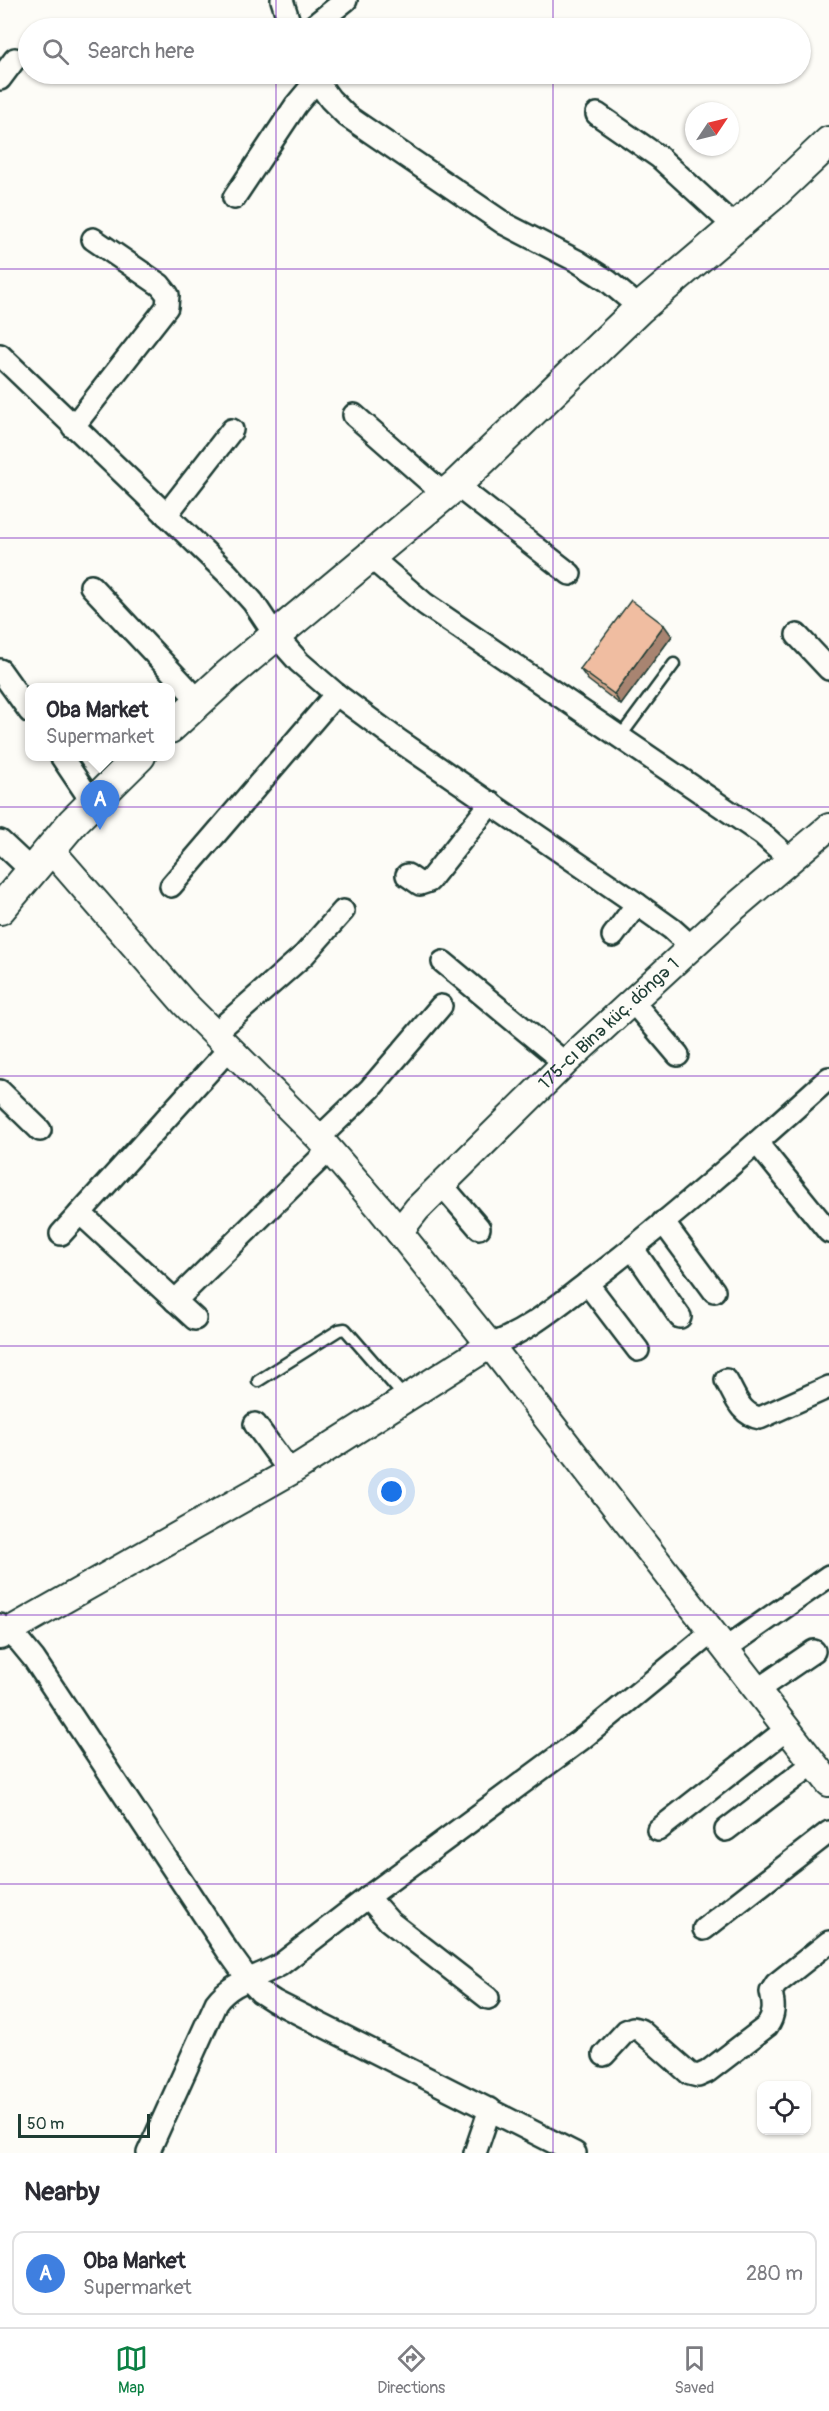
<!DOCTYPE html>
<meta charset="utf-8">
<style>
:root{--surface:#fff;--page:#f2f2f3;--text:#2b2b33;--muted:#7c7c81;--line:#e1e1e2;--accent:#0b8043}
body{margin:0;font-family:Pangolin,sans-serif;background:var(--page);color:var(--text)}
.controls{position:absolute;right:18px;bottom:18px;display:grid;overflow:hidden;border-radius:12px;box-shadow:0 2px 4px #0004}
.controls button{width:54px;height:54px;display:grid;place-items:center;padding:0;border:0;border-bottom:2px solid var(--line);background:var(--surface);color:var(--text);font:30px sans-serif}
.compass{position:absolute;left:685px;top:102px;width:54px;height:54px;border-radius:50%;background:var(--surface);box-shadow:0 2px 4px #0004;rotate:55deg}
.scale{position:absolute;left:18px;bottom:15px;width:132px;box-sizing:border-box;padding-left:6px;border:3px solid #1f3d34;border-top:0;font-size:16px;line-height:21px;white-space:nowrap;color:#1f3d34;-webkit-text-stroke:4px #fdfcf7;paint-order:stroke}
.you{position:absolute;left:392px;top:1492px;width:21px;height:21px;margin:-15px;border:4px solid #fff;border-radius:50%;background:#1a73e8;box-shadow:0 0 0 9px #1a73e833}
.badge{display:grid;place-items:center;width:39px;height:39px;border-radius:50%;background:var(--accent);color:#fff;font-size:20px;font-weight:700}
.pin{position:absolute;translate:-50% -50px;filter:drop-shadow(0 2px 3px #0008)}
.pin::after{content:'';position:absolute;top:32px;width:21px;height:18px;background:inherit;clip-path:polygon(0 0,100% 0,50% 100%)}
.popup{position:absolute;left:25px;top:683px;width:150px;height:78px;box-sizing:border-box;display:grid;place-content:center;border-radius:12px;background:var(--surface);filter:drop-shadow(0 2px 4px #0005);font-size:20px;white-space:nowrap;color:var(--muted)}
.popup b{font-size:22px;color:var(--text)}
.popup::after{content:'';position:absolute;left:50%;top:100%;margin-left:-12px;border:12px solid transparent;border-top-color:var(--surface)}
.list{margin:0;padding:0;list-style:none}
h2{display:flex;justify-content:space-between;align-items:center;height:78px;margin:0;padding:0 24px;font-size:26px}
h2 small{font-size:20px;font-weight:400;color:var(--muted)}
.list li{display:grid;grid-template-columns:39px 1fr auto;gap:18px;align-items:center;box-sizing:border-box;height:84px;margin:0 12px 12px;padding:0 12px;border:2px solid var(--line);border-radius:12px}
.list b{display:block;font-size:22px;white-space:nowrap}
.list p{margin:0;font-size:20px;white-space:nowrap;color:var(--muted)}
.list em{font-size:20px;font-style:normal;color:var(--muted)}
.icon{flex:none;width:33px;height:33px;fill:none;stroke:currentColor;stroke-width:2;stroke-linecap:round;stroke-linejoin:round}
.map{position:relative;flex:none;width:829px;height:2153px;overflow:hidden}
.search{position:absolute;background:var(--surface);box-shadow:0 2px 4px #0004;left:18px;right:18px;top:18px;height:66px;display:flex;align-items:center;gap:15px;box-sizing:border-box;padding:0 21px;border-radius:33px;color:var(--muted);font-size:22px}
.sheet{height:174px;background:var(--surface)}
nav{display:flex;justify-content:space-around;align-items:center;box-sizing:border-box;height:84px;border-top:2px solid var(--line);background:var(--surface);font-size:16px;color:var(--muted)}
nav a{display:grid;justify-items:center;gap:3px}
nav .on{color:var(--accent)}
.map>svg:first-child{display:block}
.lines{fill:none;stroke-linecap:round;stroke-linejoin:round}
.service-casing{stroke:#1f3d34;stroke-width:15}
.minor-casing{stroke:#1f3d34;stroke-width:26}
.tertiary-casing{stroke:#1f3d34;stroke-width:30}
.secondary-casing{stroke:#1f3d34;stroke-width:34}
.service{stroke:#fdfcf7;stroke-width:10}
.minor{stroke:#fdfcf7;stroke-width:21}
.tertiary{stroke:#fdfcf7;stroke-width:26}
.secondary{stroke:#fdfcf7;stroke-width:30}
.wall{fill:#cea38a;stroke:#1f3d34;stroke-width:1.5}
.shaded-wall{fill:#a88471;stroke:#1f3d34;stroke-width:1.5}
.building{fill:#f0bda1;stroke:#1f3d34;stroke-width:1.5}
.grid{fill:none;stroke:#7b2cbf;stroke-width:1.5;stroke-opacity:0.55}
.labels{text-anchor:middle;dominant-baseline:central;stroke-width:5;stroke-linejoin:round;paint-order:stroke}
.street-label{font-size:18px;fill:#1f3d34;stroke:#fdfcf7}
</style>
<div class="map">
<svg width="829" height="2153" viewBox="0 0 829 2153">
<rect width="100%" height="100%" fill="#fdfcf7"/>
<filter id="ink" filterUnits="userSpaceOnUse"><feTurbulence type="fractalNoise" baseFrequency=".0167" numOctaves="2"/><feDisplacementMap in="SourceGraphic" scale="12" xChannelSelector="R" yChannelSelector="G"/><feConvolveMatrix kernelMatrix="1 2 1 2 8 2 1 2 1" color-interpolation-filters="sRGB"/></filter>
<g filter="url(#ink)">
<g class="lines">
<g class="service-casing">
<g id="service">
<polyline points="620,737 674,664"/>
<polyline points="258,1381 339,1330 345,1329 406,1399"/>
</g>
</g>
<g class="minor-casing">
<g id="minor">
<polyline points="282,0 291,28"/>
<polyline points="311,28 346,0"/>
<polyline points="312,74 330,99 347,116 505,224 577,261 608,281 640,308"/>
<polyline points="0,79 15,59"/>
<polyline points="597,114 659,157 735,227"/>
<polyline points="234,198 296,105 316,81"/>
<polyline points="0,355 227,573 253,602 275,635 299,662 336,694 398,740 637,904 672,929 693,948"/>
<polyline points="354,415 445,495"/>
<polyline points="73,427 167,307 168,295 160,285 93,239"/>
<polyline points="456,485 570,574"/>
<polyline points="166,515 232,430"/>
<polyline points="369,556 425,604 762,834 790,859"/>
<polyline points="91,586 199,701"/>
<polyline points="797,635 829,669"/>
<polyline points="0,670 30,712"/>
<polyline points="61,756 92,802"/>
<polyline points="0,841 33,872"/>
<polyline points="407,875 420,884 429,881 491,803"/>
<polyline points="171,886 336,694"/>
<polyline points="613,936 637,904"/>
<polyline points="443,962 565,1063"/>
<polyline points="633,1002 678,1055"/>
<polyline points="214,1034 304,955 343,911"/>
<polyline points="0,1091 40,1130"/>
<polyline points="319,1138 370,1089 441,1006"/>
<polyline points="757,1143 829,1232"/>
<polyline points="442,1185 479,1228"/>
<polyline points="80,1213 195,1319"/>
<polyline points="663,1222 714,1291"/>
<polyline points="61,1234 229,1049"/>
<polyline points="633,1249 680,1317"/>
<polyline points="587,1283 638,1350"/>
<polyline points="175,1301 330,1149"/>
<path d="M490,1345C527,1332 558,1305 589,1282C673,1218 751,1148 829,1078"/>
<path d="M726,1380C735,1395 740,1415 760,1418L829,1387"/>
<polyline points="255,1424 290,1472"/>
<polyline points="0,1625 20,1642 34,1659 227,1950 248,1979 260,1992 274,2001 575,2153"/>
<polyline points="725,1649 829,1576"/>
<polyline points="757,1690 814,1651"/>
<polyline points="658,1830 787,1729"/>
<polyline points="726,1830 814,1763"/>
<polyline points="368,1897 389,1921 488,1998"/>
<polyline points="704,1929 829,1832"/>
<path d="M604,2055L626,2031L633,2028L640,2030L690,2074L698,2076L707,2072L767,2026C775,2015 774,2005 771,1992L776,1984L829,1942"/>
<path d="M148,2153L216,2003C232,1981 257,1978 280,1965L368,1897L583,1738L711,1633"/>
<polyline points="475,2153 490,2109"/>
</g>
</g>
<g class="tertiary-casing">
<g id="tertiary">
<polyline points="51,850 184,1003 319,1138 379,1207 490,1345 829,1783"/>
<path id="s1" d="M399,1232L417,1209L565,1063L736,906L829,827"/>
<polyline points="0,1636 290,1472 490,1345"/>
</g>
</g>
<g class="secondary-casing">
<g id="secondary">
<polyline points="170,728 228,675 456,485 640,308 775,193 829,142"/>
<polyline points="0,909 73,822 140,756"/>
</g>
</g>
<use href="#service" class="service"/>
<use href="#minor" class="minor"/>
<use href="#tertiary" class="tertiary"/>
<use href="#secondary" class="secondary"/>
</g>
<polygon class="wall" points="672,636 621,705 588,680 580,669"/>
<polygon class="shaded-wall" points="664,625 672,636 621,705 614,694"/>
<polygon class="building" points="631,600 664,625 614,694 580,669"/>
</g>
<path class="grid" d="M276,0V28M553,0V28M276,74V2153M553,74V2153M0,269H829M0,538H829M0,807H829M0,1076H829M0,1346H829M0,1615H829M0,1884H829"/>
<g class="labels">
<g class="street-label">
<text stroke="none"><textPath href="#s1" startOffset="296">175-cı Binə küç. döngə 1</textPath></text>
</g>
</g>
</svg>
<div class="controls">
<button><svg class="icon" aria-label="locate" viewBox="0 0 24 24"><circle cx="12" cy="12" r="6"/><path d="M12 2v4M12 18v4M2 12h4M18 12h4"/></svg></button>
</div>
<svg class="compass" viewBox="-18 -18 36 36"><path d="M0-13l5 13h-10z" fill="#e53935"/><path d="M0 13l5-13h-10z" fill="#7c7c81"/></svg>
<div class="scale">50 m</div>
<div class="you"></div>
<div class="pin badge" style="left:100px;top:830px;background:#3f7fe0">A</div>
<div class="popup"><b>Oba Market</b>Supermarket</div>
<div class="search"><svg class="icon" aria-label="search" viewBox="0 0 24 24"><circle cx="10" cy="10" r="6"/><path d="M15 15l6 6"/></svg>Search here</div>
</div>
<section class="sheet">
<h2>Nearby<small></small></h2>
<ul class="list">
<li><span class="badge" style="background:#3f7fe0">A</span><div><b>Oba Market</b><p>Supermarket</p></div><em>280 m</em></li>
</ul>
</section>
<nav>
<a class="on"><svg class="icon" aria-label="map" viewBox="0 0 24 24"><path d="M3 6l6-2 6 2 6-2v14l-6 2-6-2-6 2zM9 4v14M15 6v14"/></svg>Map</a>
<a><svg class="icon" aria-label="directions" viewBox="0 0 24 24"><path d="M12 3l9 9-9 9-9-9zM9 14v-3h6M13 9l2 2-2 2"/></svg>Directions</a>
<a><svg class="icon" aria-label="saved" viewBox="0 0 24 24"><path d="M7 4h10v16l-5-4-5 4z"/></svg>Saved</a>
</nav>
